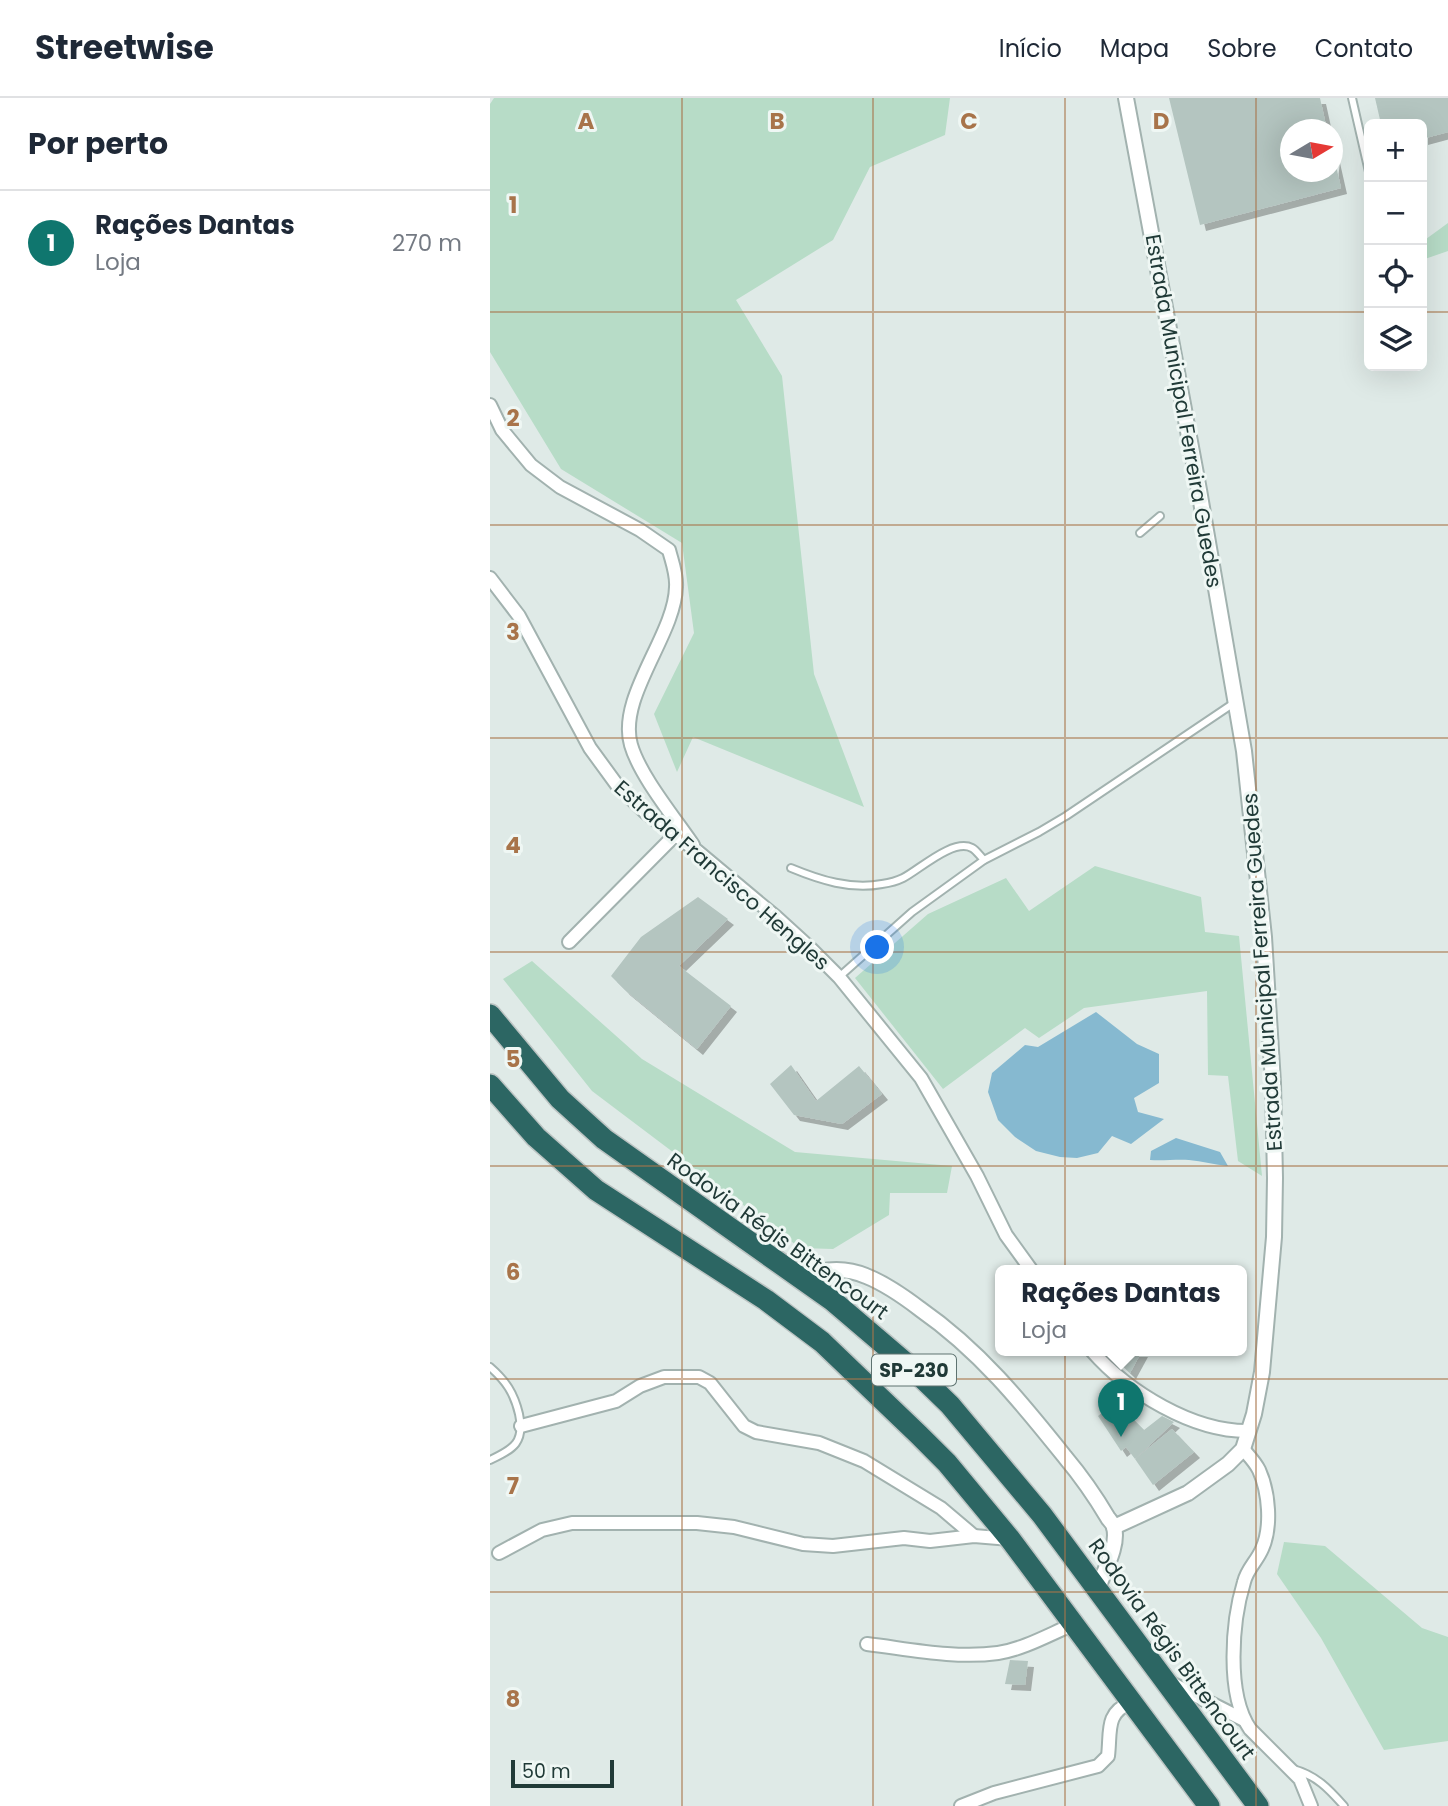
<!DOCTYPE html>
<html lang="pt">
<meta charset="utf-8">
<style>
:root{--surface:#fff;--page:#f2f2f3;--text:#1f2937;--muted:#747a83;--line:#e0e1e3;--accent:#0f766e}
body{margin:0;font-family:Poppins,sans-serif;background:var(--page);color:var(--text)}
.controls{position:absolute;right:21px;top:21px;display:grid;overflow:hidden;border-radius:10px;box-shadow:0 7px 28px #0002}
.controls button{width:63px;height:63px;display:grid;place-items:center;padding:0;border:0;border-bottom:2px solid var(--line);background:var(--surface);color:var(--text);font:35px sans-serif}
.compass{position:absolute;left:790px;top:21px;width:63px;height:63px;border-radius:50%;background:var(--surface);box-shadow:0 7px 28px #0002;rotate:80deg}
.scale{position:absolute;left:21px;bottom:18px;width:103px;box-sizing:border-box;padding-left:7px;border:4px solid #203a37;border-top:0;font-size:19px;line-height:24px;white-space:nowrap;color:#203a37;-webkit-text-stroke:5px #eff7f4;paint-order:stroke}
.you{position:absolute;left:388px;top:850px;width:24px;height:24px;margin:-18px;border:5px solid #fff;border-radius:50%;background:#1a73e8;box-shadow:0 0 0 10px #1a73e833}
.badge{display:grid;place-items:center;width:46px;height:46px;border-radius:50%;background:var(--accent);color:#fff;font-size:23px;font-weight:700}
.pin{position:absolute;translate:-50% -58px;filter:drop-shadow(0 2px 4px #0008)}
.pin::after{content:'';position:absolute;top:37px;width:24px;height:21px;background:inherit;clip-path:polygon(0 0,100% 0,50% 100%)}
.popup{position:absolute;left:505px;top:1167px;width:252px;height:91px;box-sizing:border-box;display:grid;place-content:center;border-radius:10px;background:var(--surface);filter:drop-shadow(0 2px 5px #0005);font-size:23px;white-space:nowrap;color:var(--muted)}
.popup b{font-size:26px;color:var(--text)}
.popup::after{content:'';position:absolute;left:50%;top:100%;margin-left:-14px;border:14px solid transparent;border-top-color:var(--surface)}
.list{margin:0;padding:0;list-style:none}
h2{display:flex;justify-content:space-between;align-items:center;height:91px;margin:0;padding:0 28px;font-size:30px}
h2 small{font-size:23px;font-weight:400;color:var(--muted)}
.list li{display:grid;grid-template-columns:46px 1fr auto;gap:21px;align-items:center;box-sizing:border-box;height:105px;padding:0 28px;border-top:2px solid var(--line)}
.list b{display:block;font-size:26px;white-space:nowrap}
.list p{margin:0;font-size:23px;white-space:nowrap;color:var(--muted)}
.list em{font-size:23px;font-style:normal;color:var(--muted)}
.icon{flex:none;width:38px;height:38px;fill:none;stroke:currentColor;stroke-width:2;stroke-linecap:round;stroke-linejoin:round}
.map{position:relative;flex:none;width:958px;height:1708px;overflow:hidden}
header{display:flex;align-items:center;gap:42px;box-sizing:border-box;height:98px;padding:0 35px;background:var(--surface);border-bottom:2px solid var(--line)}
header strong{font-size:33px}
nav{display:flex;gap:38px;margin-inline-start:auto;font-size:24px}
main{display:flex}
aside{flex:1;background:var(--surface)}
.map>svg:first-child{display:block}
.green{fill:#b7dcc7}
.water{fill:#86b9d0}
.building{fill:#b4c5c0;filter:url(#shadow)}
.lines{fill:none;stroke-linecap:round;stroke-linejoin:round}
.service-casing{stroke:#a2b2af;stroke-width:10}
.minor-casing{stroke:#a2b2af;stroke-width:16}
.tertiary-casing{stroke:#a2b2af;stroke-width:18}
.motorway-casing{stroke:#bcc4c3;stroke-width:24}
.service{stroke:#fff;stroke-width:6}
.minor{stroke:#fff;stroke-width:12}
.tertiary{stroke:#fff;stroke-width:14}
.motorway{stroke:#2c6663;stroke-width:21}
.grid{fill:none;stroke:#a8744a;stroke-width:2;stroke-opacity:0.55}
.labels{text-anchor:middle;dominant-baseline:central;stroke-width:6;stroke-linejoin:round;paint-order:stroke}
.shield{fill:#eff7f4;stroke:#5e7370;stroke-width:2}
.shield-label{font-size:19px;font-weight:bold;fill:#203a37}
.street-label{font-size:21px;fill:#203a37;stroke:#eff7f4}
.grid-label{font-size:23px;text-anchor:middle;font-weight:bold;fill:#a8744a;stroke:#eff7f4;stroke-width:6;stroke-linejoin:round;paint-order:stroke}
</style>
<header>
<strong>Streetwise</strong>
<nav><a>Início</a><a>Mapa</a><a>Sobre</a><a>Contato</a></nav>
</header>
<main>
<aside>
<h2>Por perto<small></small></h2>
<ul class="list">
<li><span class="badge">1</span><div><b>Rações Dantas</b><p>Loja</p></div><em>270 m</em></li>
</ul>
</aside>
<div class="map">
<svg width="958" height="1708" viewBox="0 0 958 1708">
<defs>
<filter id="shadow"><feDropShadow dx="6" dy="6" stdDeviation="0" flood-color="#0004"/></filter>
</defs>
<rect width="100%" height="100%" fill="#dfeae7"/>
<g class="green">
<polygon points="4,0 460,0 455,37 380,69 343,142 246,202 292,278 324,576 374,709 203,639 187,674 164,616 204,535 192,445 71,371 0,254 0,6"/>
<polygon points="958,125 958,153 932,162 932,144"/>
<polygon points="605,768 711,799 715,834 749,838 772,1078 748,1063 738,978 718,977 717,893 594,910 549,940 535,930 453,991 365,880 438,816 516,780 539,813"/>
<polygon points="42,863 152,961 305,1054 462,1068 457,1095 400,1095 399,1117 343,1151 310,1150 102,993 13,881"/>
<polygon points="794,1444 835,1448 932,1530 958,1539 958,1643 894,1652 831,1540 787,1476"/>
</g>
<g class="water">
<polygon points="606,914 647,946 669,956 669,985 644,1000 648,1014 674,1021 641,1046 622,1038 608,1055 587,1060 570,1059 546,1053 525,1039 508,1022 498,994 502,975 535,947 548,949"/>
<path d="M686,1040L730,1054L738,1068C725,1067 712,1063 699,1062C687,1061 673,1063 660,1062L661,1053Z"/>
</g>
<g class="building">
<polygon points="679,0 830,0 837,32 800,32 800,74 842,74 844,59 851,90 710,127"/>
<polygon points="885,0 958,0 958,34 932,41 932,26 891,26"/>
<polygon points="208,799 238,821 189,868 241,908 207,951 135,892 121,878 151,839"/>
<polygon points="301,967 326,1003 369,968 392,996 352,1026 304,1017 280,986"/>
<polygon points="617,1253 652,1253 640,1275"/>
<polygon points="626,1304 654,1332 672,1318 684,1324 645,1361 636,1349 631,1353 608,1318"/>
<polygon points="682,1331 704,1354 663,1387 645,1361"/>
<polygon points="520,1562 538,1563 535,1587 515,1586"/>
</g>
<g class="lines">
<g class="service-casing">
<g id="service">
<polyline points="862,0 879,74"/>
<polyline points="650,435 670,418"/>
<path d="M301,770C330,782 361,792 392,786C399,785 407,783 413,780C429,772 463,740 482,750C486,752 490,758 494,762"/>
<polyline points="349,879 422,814 494,762 549,734 576,718 744,605"/>
<path d="M0,1269C16,1283 24,1295 29,1316C35,1344 24,1351 0,1362"/>
<path d="M803,1671C826,1677 839,1691 854,1708"/>
</g>
</g>
<g class="minor-casing">
<g id="minor">
<path d="M0,307L12,332L41,367L70,389L150,432L179,452C182,464 187,476 186,489C185,537 127,599 141,647C150,678 184,719 203,747"/>
<polyline points="0,480 29,518 100,650 127,687 155,714 207,753 286,819 320,850 349,879 431,980 487,1078 516,1137 542,1173"/>
<polyline points="79,844 185,737"/>
<path d="M602,1253C638,1294 703,1334 759,1333"/>
<polyline points="31,1328 126,1303 150,1288 174,1279 209,1279 220,1285 254,1328 266,1334 329,1345 374,1363 451,1410 484,1438"/>
<path d="M753,1351C759,1358 765,1364 769,1372C779,1394 782,1429 772,1451C767,1463 757,1471 754,1484C742,1523 736,1596 760,1631L810,1681L821,1708"/>
<polyline points="9,1455 52,1432 82,1425 207,1425 244,1429 313,1446 343,1448 414,1440 440,1443 484,1438 520,1441"/>
<path d="M377,1546C419,1551 465,1561 508,1555C534,1551 560,1536 584,1526"/>
<polyline points="683,1586 754,1622"/>
<path d="M471,1708L504,1695L608,1668L618,1658C621,1634 615,1615 640,1605"/>
</g>
</g>
<g class="tertiary-casing">
<g id="tertiary">
<path d="M309,1180C331,1171 353,1168 376,1178C396,1186 413,1198 430,1211C489,1252 531,1304 575,1359C591,1378 605,1398 618,1420C620,1423 623,1425 624,1429C629,1448 614,1473 608,1490"/>
<polyline points="624,1429 698,1395 738,1366 753,1351 764,1316 772,1274 784,1139 785,1080 783,985 774,839 754,653 709,392 636,0"/>
</g>
</g>
<g class="motorway-casing">
<g id="motorway">
<polyline points="0,917 70,1001 114,1041 343,1203 425,1273 460,1307 552,1417 768,1708"/>
<polyline points="0,987 46,1039 106,1092 276,1202 332,1244 429,1337 457,1365 520,1441 719,1708"/>
</g>
</g>
<use href="#service" class="service"/>
<use href="#minor" class="minor"/>
<use href="#tertiary" class="tertiary"/>
<use href="#motorway" class="motorway"/>
</g>
<path class="grid" d="M192,0V1708M383,0V1708M575,0V1708M766,0V1708M0,214H879M932,214H958M0,427H958M0,640H958M0,854H958M0,1068H958M0,1281H958M0,1494H958"/>
<g class="labels">
<rect class="shield" x="382" y="1256.5" width="84" height="31" rx="5"/>
<g class="shield-label">
<text x="424" y="1272">SP-230</text>
</g>
<g class="street-label">
<text transform="translate(694 313) rotate(80)">Estrada Municipal Ferreira Guedes</text>
<text transform="translate(232 777) rotate(41)">Estrada Francisco Hengles</text>
<text transform="translate(772 874) rotate(-94)">Estrada Municipal Ferreira Guedes</text>
<text transform="translate(288 1138) rotate(36)">Rodovia Régis Bittencourt</text>
<text transform="translate(682 1551) rotate(54)">Rodovia Régis Bittencourt</text>
</g>
</g>
<g class="grid-label">
<text x="96" y="31">A</text>
<text x="287" y="31">B</text>
<text x="479" y="31">C</text>
<text x="671" y="31">D</text>
<text x="23" y="115">1</text>
<text x="23" y="328">2</text>
<text x="23" y="542">3</text>
<text x="23" y="755">4</text>
<text x="23" y="969">5</text>
<text x="23" y="1182">6</text>
<text x="23" y="1396">7</text>
<text x="23" y="1609">8</text>
</g>
</svg>
<div class="controls">
<button>+</button>
<button>−</button>
<button><svg class="icon" aria-label="locate" viewBox="0 0 24 24"><circle cx="12" cy="12" r="6"/><path d="M12 2v4M12 18v4M2 12h4M18 12h4"/></svg></button>
<button><svg class="icon" aria-label="layers" viewBox="0 0 24 24"><path d="M12 4l9 5-9 5-9-5zM3 14l9 5 9-5"/></svg></button>
</div>
<svg class="compass" viewBox="-18 -18 36 36"><path d="M0-13l5 13h-10z" fill="#e53935"/><path d="M0 13l5-13h-10z" fill="#747a83"/></svg>
<div class="scale">50 m</div>
<div class="you"></div>
<div class="pin badge" style="left:631px;top:1339px">1</div>
<div class="popup"><b>Rações Dantas</b>Loja</div>
</div>
</main>
